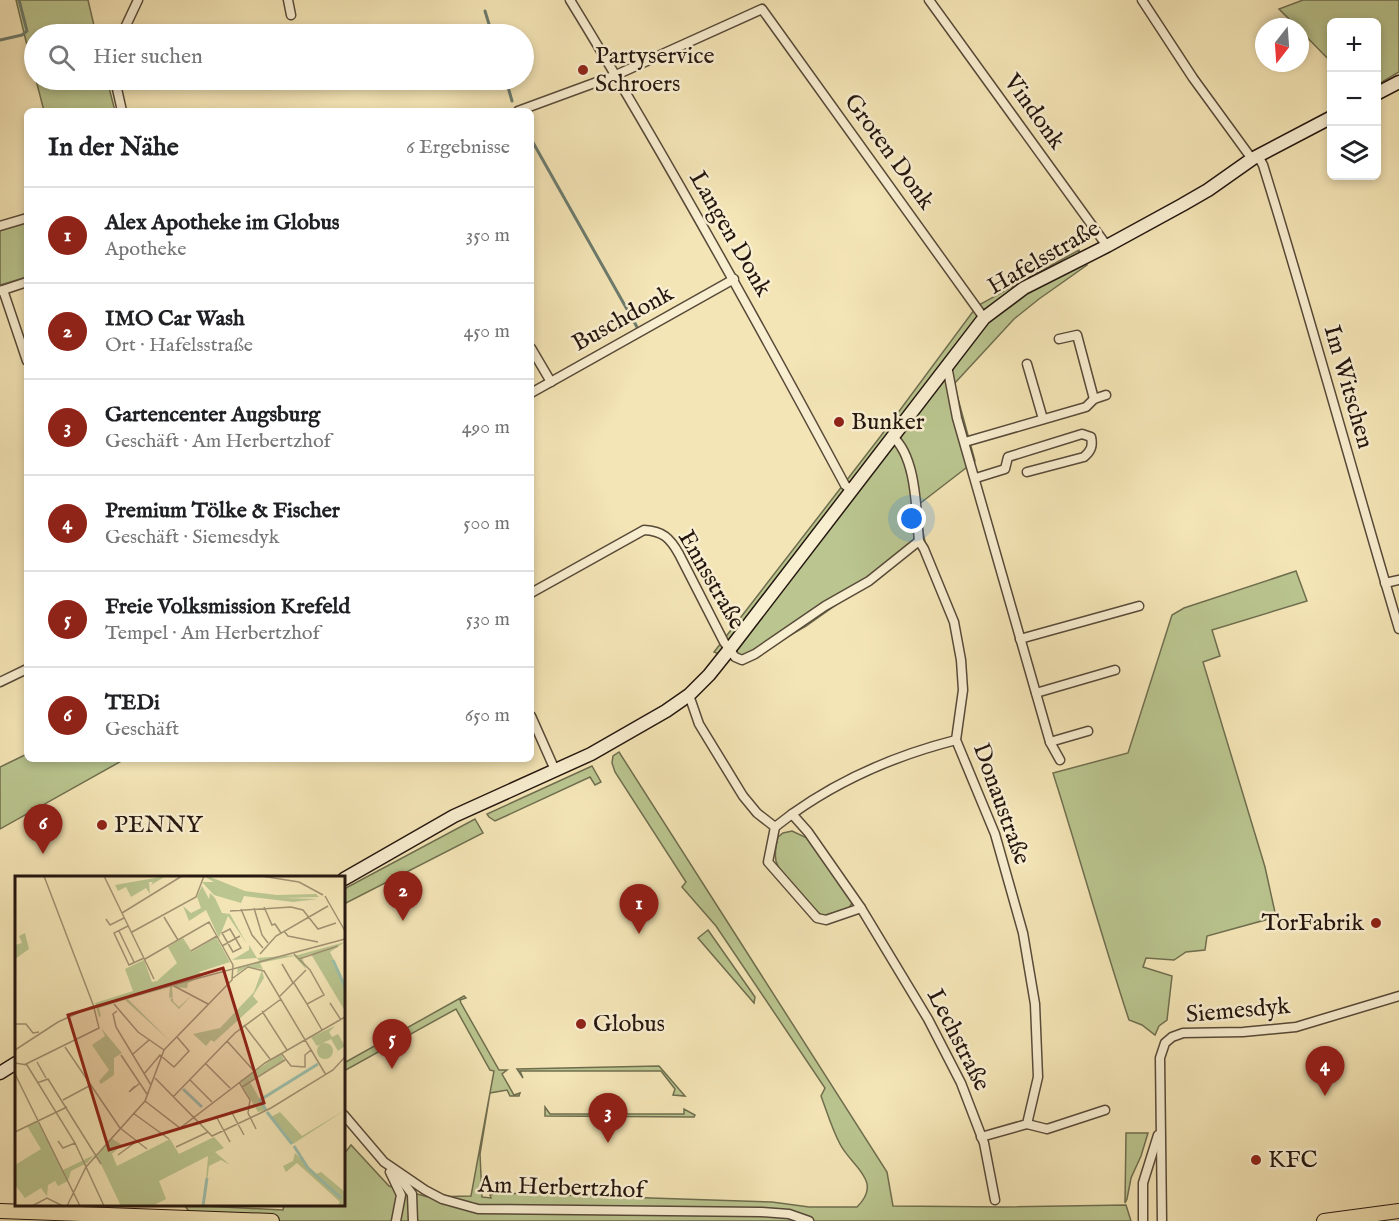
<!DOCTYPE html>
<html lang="de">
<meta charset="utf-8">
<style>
:root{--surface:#fff;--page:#f6f6f6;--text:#202124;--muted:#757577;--line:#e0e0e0;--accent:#8f2418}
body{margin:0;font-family:"IM FELL English",serif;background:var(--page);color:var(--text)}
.controls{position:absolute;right:18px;top:18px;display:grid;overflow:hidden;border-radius:9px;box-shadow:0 3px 9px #0003}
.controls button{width:54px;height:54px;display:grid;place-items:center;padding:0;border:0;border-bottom:2px solid var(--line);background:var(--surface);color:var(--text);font:30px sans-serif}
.compass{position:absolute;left:1255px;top:18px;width:54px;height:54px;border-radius:50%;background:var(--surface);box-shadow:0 3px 9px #0003;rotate:197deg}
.you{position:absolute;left:912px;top:519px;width:21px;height:21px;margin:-15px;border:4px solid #fff;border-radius:50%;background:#1a73e8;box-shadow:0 0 0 9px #1a73e833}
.badge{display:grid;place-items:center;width:39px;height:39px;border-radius:50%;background:var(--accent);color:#fff;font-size:20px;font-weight:700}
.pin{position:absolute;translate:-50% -50px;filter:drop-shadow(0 2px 3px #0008)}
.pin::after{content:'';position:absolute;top:32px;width:21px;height:18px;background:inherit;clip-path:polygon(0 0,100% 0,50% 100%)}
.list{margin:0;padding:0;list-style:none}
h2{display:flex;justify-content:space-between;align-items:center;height:78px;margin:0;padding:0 24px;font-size:26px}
h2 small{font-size:20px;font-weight:400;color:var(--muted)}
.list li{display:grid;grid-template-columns:39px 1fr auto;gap:18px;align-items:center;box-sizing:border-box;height:96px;padding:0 24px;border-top:2px solid var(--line)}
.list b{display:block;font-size:22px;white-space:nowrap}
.list p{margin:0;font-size:20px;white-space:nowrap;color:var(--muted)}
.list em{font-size:20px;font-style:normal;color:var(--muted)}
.icon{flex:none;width:33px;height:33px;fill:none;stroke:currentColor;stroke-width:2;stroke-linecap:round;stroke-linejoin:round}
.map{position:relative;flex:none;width:1399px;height:1221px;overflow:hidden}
.search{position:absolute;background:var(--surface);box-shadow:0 3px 9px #0003;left:24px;top:24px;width:510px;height:66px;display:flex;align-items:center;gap:15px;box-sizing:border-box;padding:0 21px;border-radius:33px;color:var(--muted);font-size:22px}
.panel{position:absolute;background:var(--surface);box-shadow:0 3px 9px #0003;left:24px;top:108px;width:510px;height:654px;border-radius:9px}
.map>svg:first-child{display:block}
.green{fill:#bac58f;stroke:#6f6e4f;stroke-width:1.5}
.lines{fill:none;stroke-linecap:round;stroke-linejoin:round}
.stream{stroke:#6c7b6d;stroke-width:3}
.minor-casing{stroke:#584a39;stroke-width:11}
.secondary-casing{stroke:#24160f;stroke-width:15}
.primary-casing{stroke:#24160f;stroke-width:16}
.minor{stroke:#f8eed0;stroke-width:8}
.secondary{stroke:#f8eed0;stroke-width:12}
.primary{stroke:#f4e5b6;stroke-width:14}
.poi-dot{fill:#8f2418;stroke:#f8eed0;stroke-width:2}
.labels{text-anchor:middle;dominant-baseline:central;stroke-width:5;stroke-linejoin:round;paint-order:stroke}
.poi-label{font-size:24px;fill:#24160f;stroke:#f8eed0;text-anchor:start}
.street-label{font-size:24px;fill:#24160f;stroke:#f8eed0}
.inset-river{fill:none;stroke:#9cbfac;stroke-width:3}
.inset-road{fill:none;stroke:#a19273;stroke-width:1.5}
.view{fill:#8f2418;fill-opacity:0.15;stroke:#8f2418;stroke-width:3}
.inset-edge{fill:none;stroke:#24160f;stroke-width:3}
</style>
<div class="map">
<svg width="1399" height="1221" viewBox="0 0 1399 1221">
<rect width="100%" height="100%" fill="#f4e5b6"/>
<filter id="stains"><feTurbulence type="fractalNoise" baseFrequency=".00333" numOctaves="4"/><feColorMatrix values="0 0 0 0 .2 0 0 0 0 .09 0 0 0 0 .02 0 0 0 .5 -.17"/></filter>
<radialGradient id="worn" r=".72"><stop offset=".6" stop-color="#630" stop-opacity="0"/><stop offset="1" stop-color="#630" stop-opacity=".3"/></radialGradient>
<g class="green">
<polygon points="16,0 88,0 96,34 34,34 34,74"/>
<polygon points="1303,0 1399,0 1399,72 1377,85 1376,22 1332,22 1331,62 1300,30 1300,27 1297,27 1279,9"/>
<polygon points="36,80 107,80 115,111 44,111"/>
<polygon points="27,222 27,277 0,285 0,230"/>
<polygon points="1079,250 1087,265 1039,299 1014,319 954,384 975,461 918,505 925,542 806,626 741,664 714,652 880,437 977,306"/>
<path d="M1296,571L1307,601L1212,630L1220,656L1203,662L1265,867L1276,917L1207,936L1205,950L1186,952L1174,960L1146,958L1143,967L1172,976L1167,1020L1159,1026L1155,1035L1142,1025L1129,1020C1102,938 1079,855 1053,773L1128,753L1172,615L1184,608Z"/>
<path d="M619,752L887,1172L893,1206L1004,1207L1126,1205L1131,1221H197L184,1205L283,1210L284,1205L344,1204V1154L351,1145L389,1186L428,1197L471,1196L494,1071L490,1070L456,1009L344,1071V1063L464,996L466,998L460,1000L461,1003L499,1070H507L502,1074L514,1095L520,1093L519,1096H510L507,1090L490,1093L480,1154L482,1197L491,1198L490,1195L498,1193L772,1202L809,1207H857C884,1181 851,1166 840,1144C832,1129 827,1112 821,1096L825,1088L716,926L682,887L686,882L615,772L612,763L613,756Z"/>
<polygon points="27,754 27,759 125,759 0,829 0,767"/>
<polygon points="592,766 601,782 595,785 590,777 495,821 489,817 487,814"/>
<polygon points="475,819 483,833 344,904 344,889"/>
<path d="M792,831L807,838L850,898L852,903L849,908L823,916C809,908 781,877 776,861C774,853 776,845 778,837L783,833Z"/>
<polygon points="708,930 755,997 754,1003 698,938"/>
<polygon points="659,1066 685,1096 673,1095 675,1089 661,1071 520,1071 523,1078 517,1069"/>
<polygon points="545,1107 550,1114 684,1114 684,1109 695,1115 694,1117 545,1116"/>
<polygon points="1126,1133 1148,1133 1141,1156 1131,1178 1127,1199 1125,1203"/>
</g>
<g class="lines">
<g class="stream">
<polyline points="485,11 492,34"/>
<polyline points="0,40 22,35 27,31 19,0"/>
<polyline points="506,80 512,101"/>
<polyline points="531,139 637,327"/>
</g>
<g class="minor-casing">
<g id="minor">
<polyline points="288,0 291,15"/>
<path d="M570,0C667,158 757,321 845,485L851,490"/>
<polyline points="929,0 1107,246"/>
<polyline points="1142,0 1193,78 1252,159"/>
<polyline points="122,34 138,0"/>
<polyline points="115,80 122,111"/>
<polyline points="518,111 616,75 762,9 984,318"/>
<path d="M1258,156L1263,165C1311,319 1353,475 1399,629"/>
<polyline points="0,226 27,218"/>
<polyline points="3,290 27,361"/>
<polyline points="0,291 27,282"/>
<polyline points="1059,339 1077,335 1094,399"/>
<polyline points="531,348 551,382"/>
<polyline points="1027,364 1043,419"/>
<polyline points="945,368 948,371 957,418 1050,742 1060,760"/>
<polyline points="531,393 734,279"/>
<path d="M892,436C917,457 916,511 919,541L924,549L954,622L961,660L963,690L956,740L995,834L1023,933L1035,1004L1038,1077L1027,1124L981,1137"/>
<polyline points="965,442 1086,407 1094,399 1106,395"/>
<path d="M976,478L1005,469L1008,457L1082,434L1091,437C1093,446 1091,451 1084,457L1027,472"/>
<polyline points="1385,583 1399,580"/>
<path d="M531,593L644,530C663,531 670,538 679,554L724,642L735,657L742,660L755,654L825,606L869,581L919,541"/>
<polyline points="1020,639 1139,606"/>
<polyline points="0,682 27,669"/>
<polyline points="1036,693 1115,670"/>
<polyline points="689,695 699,724 743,796 757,813 775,827 792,814 808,832 861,908 928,1019 961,1083 984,1143 995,1200"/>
<polyline points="531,716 555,770"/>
<polyline points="1050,742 1088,731"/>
<path d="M792,814C841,779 897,755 956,740"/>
<polyline points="775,827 768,862 817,918 826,920 861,908"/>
<polyline points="344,1115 384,1162 425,1190 442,1199 478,1209 761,1212 789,1214 809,1221"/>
<polyline points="1027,1124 1047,1129 1105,1110"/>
<polyline points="390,1172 401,1195 396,1221"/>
<polyline points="397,1174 412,1194 413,1221"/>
<polyline points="1143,1221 1143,1183 1158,1135"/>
<polyline points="1162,1221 1160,1058 1165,1043 1172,1037 1183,1033 1243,1032 1296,1027 1399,996"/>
</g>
</g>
<g class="secondary-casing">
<g id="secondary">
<polyline points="1376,94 1399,82"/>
<polyline points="344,879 454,816 591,754 666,711 689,695 709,675 729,650 984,318 1024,288 1107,246 1182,205 1208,190 1252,159 1332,117"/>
<polyline points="0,1073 16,1063"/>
</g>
</g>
<g class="primary-casing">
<g id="primary">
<polyline points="0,1211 272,1221"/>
<polyline points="1324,1221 1399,1211"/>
</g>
</g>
<use href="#minor" class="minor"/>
<use href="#secondary" class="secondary"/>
<use href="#primary" class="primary"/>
</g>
<g class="poi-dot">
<circle cx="583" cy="70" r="6"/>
<circle cx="839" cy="422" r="6"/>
<circle cx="102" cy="825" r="6"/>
<circle cx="1376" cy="923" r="6"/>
<circle cx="581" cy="1024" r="6"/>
<circle cx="1256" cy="1160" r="6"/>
</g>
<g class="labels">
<g class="poi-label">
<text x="595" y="56">Partyservice<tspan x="595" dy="28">Schroers</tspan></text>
<text x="851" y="422">Bunker</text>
<text x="114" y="825">PENNY</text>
<text x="1364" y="923" text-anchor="end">TorFabrik</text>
<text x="593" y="1024">Globus</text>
<text x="1268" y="1160">KFC</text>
</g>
<g class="street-label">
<text transform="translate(1034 112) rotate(54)">Vindonk</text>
<text transform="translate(889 152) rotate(54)">Groten Donk</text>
<text transform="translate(730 234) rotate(60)">Langen Donk</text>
<text transform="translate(1044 258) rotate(-30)">Hafelsstraße</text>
<text transform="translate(623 319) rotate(-29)">Buschdonk</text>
<text transform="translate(1348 387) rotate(74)">Im Witschen</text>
<text transform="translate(711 580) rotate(60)">Ennsstraße</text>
<text transform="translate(1001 804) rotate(70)">Donaustraße</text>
<text transform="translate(1238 1011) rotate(-5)">Siemesdyk</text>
<text transform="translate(958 1040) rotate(63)">Lechstraße</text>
<text transform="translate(561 1188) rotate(2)">Am Herbertzhof</text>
</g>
</g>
<g transform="translate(15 876)">
<rect width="330" height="330" fill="#f4e5b6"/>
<path d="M151,0L136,9L138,6H134L135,18L131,12L116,21L111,11L103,15L100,9ZM193,0L230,15L262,19L301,18L304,21L268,22L303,23L278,26L229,20L226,27L199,19L187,6H199L190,1ZM187,10L194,23L195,17L200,22L207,37L215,38L232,68L213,40L204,62L191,34L174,45L168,30L176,37L186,32L182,21ZM10,57L14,73L0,83V69L7,67L4,60ZM201,61L215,86L184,96L188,100L173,107L172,112L157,111L158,125L164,131L177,119L164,133L155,124L158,121L154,122L155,111L113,123L155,165L110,124L84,132L86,140L84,141L80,127L118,115L110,93L129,84L137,106L142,105L162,87L153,71L168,62L177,76ZM330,66L315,76L330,107V135L296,78L287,81L291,93L279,80L245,87L248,93L232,91L222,97L223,91L245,86L242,82L217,84L234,74V69L242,82L283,79ZM247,94L249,102L238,120L243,126L199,166L196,164L191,170L178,158L205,152L239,116ZM320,150L314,156L317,161L323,158L330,170L323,175L316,163L302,170L296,161ZM86,152L107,177L99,182V199L86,208L84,205L94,194L77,169L90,160ZM302 175a8 8 0 1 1 16 0a8 8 0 1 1-16 0ZM266,178L269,184L235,206L251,234L243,236L225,205ZM330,234L278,268L256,241L265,236L287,260ZM23,244L48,294L79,279L72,287L56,295L53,305L43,310L40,305L33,309L32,320L26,312L10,322L0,309V289L26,273L12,250ZM199,261L209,272L200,276L215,289L206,284L194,290L189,330L193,280L144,305L151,323L137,330H106L82,280L96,262L107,269L97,278L102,290L155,263L164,278ZM280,277L301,298L306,296L330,316V330H322L325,326L282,287L271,296L268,290L278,285Z" fill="#bac58f"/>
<path class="inset-river" d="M318,84L330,111M168,213L187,231M251,234L245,224L303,188M252,236L277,268M279,270L293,292L326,322M188,330L192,302"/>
<path class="inset-road" d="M29,0L79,131M89,0L139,103M246,0L284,6L308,19M310,20L330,55M249,31L257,49L260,48L266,57M239,32L247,59L253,67M226,33L237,59L248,72M215,35L276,31L288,34L303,53L321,47M107,37L167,0M149,41L163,64M91,43L95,49L109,42M113,50L99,57L114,89L129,82M215,53L226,72L218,76L207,57ZM104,55L119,86M269,55L273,60L303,66M117,56L181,21L189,0M207,70L225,60M176,75L202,60M245,78L261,60L313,30M279,78L295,94L309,119L292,128L307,154M130,83L194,46L218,89M284,83L323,70M267,88L278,107M218,102L233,91L249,95L311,199M279,107L292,128M159,110L193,128M265,120L291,94M315,127L326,144M99,128L123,156L149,174M102,135L98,138L101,151L136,209M247,135L272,174M0,148H11L18,157L24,156M229,149L255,183M212,165L239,195M50,171L105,252M0,174L43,146L76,131L330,63M266,177L276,190L290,191V179L296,174M118,178L134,164M106,179L132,218M22,186L31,202M0,187L12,189L60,267L89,330M191,188L215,212M9,189L84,152L79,132M0,198L65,330M129,198L145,179L159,191L174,175L162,161M140,202L197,260L256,232L318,194L330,181M175,204L197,226M224,206L235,224L233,237L241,253M22,207L33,203L86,288M120,210L114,216L125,207M227,211L270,184M158,221L220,157L266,123M48,224L76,209M130,225L165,252L250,187L330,141M216,235L229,259M118,237L154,263M202,242L215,266M105,252L132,273M0,256L52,231M43,265L48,272L60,267M161,271L193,256M103,279L122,265M17,330L32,322L48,330M52,330L71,291L130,225L149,174L217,104L218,89"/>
<path class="view" d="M208,92L249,227L94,274L53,139Z"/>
<rect width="330" height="330" class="inset-edge"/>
</g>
<rect width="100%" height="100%" filter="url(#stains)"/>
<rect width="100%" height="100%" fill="url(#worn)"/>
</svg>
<div class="controls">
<button>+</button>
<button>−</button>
<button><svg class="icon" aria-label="layers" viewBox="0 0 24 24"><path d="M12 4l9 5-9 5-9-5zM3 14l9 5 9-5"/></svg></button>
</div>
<svg class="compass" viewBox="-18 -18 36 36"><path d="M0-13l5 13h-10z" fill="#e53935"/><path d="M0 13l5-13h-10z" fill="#757577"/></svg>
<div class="you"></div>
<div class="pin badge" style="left:639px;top:934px">1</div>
<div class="pin badge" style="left:403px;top:921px">2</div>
<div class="pin badge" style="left:608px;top:1143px">3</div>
<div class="pin badge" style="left:1325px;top:1096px">4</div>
<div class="pin badge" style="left:392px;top:1069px">5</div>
<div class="pin badge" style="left:43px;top:854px">6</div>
<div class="search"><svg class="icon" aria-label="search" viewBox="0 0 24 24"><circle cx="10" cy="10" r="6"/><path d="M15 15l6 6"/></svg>Hier suchen</div>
<section class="panel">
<h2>In der Nähe<small>6 Ergebnisse</small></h2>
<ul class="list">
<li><span class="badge">1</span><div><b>Alex Apotheke im Globus</b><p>Apotheke</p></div><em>350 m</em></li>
<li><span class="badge">2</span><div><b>IMO Car Wash</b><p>Ort · Hafelsstraße</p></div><em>450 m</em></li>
<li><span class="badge">3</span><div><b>Gartencenter Augsburg</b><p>Geschäft · Am Herbertzhof</p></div><em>490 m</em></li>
<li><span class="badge">4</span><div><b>Premium Tölke &amp; Fischer</b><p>Geschäft · Siemesdyk</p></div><em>500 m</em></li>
<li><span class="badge">5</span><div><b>Freie Volksmission Krefeld</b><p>Tempel · Am Herbertzhof</p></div><em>530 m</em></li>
<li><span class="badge">6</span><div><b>TEDi</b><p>Geschäft</p></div><em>650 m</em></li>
</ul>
</section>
</div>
